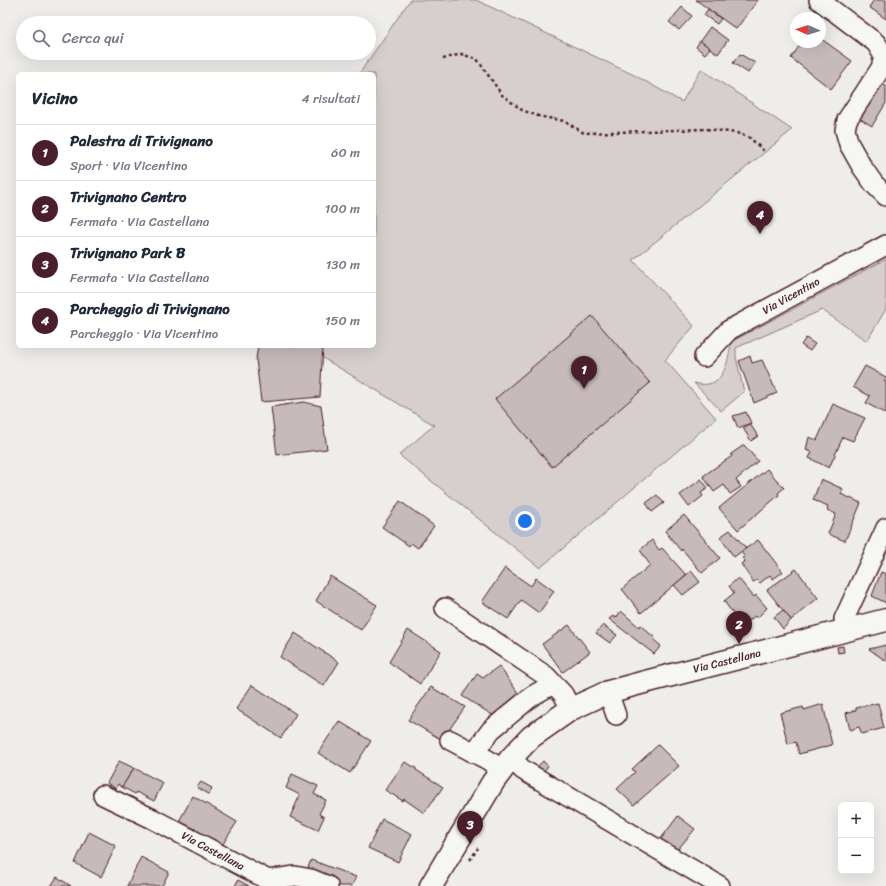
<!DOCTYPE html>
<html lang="it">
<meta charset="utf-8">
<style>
:root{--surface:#fff;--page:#f6f6f7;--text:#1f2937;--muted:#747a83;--line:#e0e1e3;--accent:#4a1f2b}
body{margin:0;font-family:Sriracha,sans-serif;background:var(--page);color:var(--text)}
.controls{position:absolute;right:12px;bottom:12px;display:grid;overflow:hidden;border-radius:6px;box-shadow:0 4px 16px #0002}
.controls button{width:36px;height:36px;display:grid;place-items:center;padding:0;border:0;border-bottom:1px solid var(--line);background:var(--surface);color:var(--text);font:20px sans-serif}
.compass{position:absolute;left:790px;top:12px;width:36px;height:36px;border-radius:50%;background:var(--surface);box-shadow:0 4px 16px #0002;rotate:273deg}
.you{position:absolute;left:525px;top:521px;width:14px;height:14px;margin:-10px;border:3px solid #fff;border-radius:50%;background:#1a73e8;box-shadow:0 0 0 6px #1a73e833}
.badge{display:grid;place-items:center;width:26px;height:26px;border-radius:50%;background:var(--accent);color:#fff;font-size:13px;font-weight:700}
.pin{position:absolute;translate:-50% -33px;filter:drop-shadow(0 1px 2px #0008)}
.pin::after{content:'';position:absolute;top:21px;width:14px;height:12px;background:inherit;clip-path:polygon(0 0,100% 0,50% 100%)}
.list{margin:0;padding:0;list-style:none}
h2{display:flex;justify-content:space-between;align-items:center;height:52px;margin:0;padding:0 16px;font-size:17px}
h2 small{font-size:13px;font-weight:400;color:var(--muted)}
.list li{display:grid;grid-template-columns:26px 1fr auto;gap:12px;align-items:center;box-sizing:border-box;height:56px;padding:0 16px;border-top:1px solid var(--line)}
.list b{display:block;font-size:15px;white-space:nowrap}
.list p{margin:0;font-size:13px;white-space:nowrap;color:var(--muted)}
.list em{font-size:13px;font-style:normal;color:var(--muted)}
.icon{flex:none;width:22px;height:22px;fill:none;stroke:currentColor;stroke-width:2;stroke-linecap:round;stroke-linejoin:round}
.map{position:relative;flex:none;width:886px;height:886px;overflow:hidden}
.search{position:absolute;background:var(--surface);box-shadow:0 4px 16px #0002;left:16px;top:16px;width:360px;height:44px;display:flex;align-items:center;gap:10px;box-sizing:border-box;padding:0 14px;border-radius:22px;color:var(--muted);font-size:15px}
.panel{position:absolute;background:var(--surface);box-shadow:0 4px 16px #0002;left:16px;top:72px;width:360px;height:276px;border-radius:6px}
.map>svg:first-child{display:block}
.green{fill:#d7cfce;stroke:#90777c}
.building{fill:#c6babb;stroke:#4a1f2b}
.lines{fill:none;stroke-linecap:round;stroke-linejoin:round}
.minor-casing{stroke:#4a1f2b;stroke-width:22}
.major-casing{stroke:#4a1f2b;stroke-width:25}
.path{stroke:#4a1f2b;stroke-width:2.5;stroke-dasharray:3 3;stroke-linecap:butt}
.minor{stroke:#f6f6f2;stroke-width:19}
.major{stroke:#f6f6f2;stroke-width:22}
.labels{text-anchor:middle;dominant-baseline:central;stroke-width:3.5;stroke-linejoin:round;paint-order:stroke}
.street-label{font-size:11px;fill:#4a1f2b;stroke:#f6f6f2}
</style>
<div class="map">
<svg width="886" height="886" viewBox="0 0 886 886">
<rect width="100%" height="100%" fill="#efedea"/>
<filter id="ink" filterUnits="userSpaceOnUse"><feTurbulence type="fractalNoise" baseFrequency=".025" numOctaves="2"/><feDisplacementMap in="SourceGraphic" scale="8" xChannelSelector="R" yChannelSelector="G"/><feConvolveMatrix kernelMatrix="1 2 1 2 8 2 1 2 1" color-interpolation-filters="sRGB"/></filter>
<g filter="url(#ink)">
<g class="green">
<polygon points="410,0 476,0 636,76 682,102 701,69 792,130 633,260 694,326 665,360 716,418 540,568 399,455 434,425 303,346 374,346 374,74 359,74"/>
<path d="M886,259V309L867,341L822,310L736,348V357L744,392L721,411L694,383C723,391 728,364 731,342Z"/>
</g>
<g class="building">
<polygon points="696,0 758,0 736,29"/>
<polygon points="874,0 886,0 886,19 869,7"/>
<polygon points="682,7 692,16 679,30 669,22"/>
<polygon points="708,9 721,19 717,24 704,15"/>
<polygon points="710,27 728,40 718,54 700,41"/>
<polygon points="820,38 852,61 831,89 791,58 802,42 820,42"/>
<polygon points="700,41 710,48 705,54 696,47"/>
<polygon points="740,54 755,63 748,73 733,63"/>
<polygon points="882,84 886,86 886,103 872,126 859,118 877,89 878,90"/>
<polygon points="592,316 650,383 552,467 495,399"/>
<polygon points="806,338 815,344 810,351 801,345"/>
<polygon points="258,346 323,346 320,397 261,402 256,359"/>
<polygon points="750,356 752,363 762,360 777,393 754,403 739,361"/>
<polygon points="865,366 886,377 884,381 886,382 886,414 866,403 870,396 853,387"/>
<polygon points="304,402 321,406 327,449 277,455 271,407"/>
<polygon points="833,404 865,418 853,441 843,437 829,468 809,458 812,452 806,450 809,437 817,440"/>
<polygon points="746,412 751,423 738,428 733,416"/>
<polygon points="750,424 758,436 751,441 743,428"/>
<polygon points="744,445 758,461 736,480 741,487 730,494 724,485 714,492 703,476 732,456 731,454"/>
<polygon points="767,469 784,488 778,493 779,495 738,530 719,508"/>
<polygon points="701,479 708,488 701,493 703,496 689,507 680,495"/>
<polygon points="821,479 843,489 841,494 861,503 845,541 828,534 836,514 827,510 828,506 813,500"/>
<polygon points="657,495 664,503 652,512 646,503"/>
<polygon points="400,501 434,526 418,548 411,543 409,546 382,527"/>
<polygon points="684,515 720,558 702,573 682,549 681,551 665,531"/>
<polygon points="730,530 746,548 734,557 720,537"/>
<polygon points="652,540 659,550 662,548 686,575 641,613 622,589 650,565 640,550"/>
<polygon points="758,540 783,572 773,579 770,575 760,583 757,580 753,582 741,564 745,561 742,558 745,557 741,552"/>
<polygon points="505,568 531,586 536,578 554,591 539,613 521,600 508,619 482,602"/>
<polygon points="796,569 818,598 791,620 767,590"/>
<polygon points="691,571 700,582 683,595 674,585"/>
<polygon points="881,572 886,574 886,603 872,596"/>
<polygon points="330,576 377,605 361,630 316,601"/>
<polygon points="738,578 754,597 756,595 767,608 757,618 755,616 741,627 731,615 733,614 724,601 734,593 729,586"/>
<polygon points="783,610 791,620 783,629 774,617"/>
<polygon points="621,611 639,627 640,625 655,638 654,640 661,646 654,654 609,619 613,616 616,618"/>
<polygon points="569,625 590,652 563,672 542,644"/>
<polygon points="603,625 617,635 610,643 596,633"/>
<polygon points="408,630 441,651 420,684 389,662"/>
<polygon points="295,633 339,662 324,686 280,657"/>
<polygon points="886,645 886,661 869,649"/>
<polygon points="843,646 844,652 838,653 837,647"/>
<polygon points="499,666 521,697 494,716 462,696 477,674 483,678"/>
<polygon points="252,685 296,714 281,738 236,709"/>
<polygon points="431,687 465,707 442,740 408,720"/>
<polygon points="878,703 884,728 862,734 859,727 850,730 846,713 856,710 856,708"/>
<polygon points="823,704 832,745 799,754 796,742 788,744 780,713 803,707 804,710"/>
<polygon points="339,721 371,741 350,773 318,753"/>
<polygon points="658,745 679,766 634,805 617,789 635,772 632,769"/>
<polygon points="119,761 134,768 122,787 118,784 116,789 107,783"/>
<polygon points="543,761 548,766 543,772 537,767"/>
<polygon points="405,762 416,768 416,770 443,787 424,813 404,799 403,801 385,790"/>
<polygon points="134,768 163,783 154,801 136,792 135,794 122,787"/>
<polygon points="292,774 318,786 314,794 326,800 319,814 324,817 318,830 290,817 300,795 286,788"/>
<polygon points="201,782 212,788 209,795 197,787"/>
<polygon points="193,796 237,822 221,847 197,832 197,830 179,821"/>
<polygon points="678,816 695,829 673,855 657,844"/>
<polygon points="382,819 412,834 398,862 368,848"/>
<polygon points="89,832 116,846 101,877 75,863"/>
<polygon points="141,857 169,872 162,886 127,886"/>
<polygon points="311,860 356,877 352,886 332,886 306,873"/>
<polygon points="57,877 71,886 51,886"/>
<polygon points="238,880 249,886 235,886"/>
</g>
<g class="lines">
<g class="minor-casing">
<g id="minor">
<polyline points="819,0 876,43 884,56 881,68 847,120 845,130 849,144 862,167 874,184 886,196"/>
<polyline points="704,357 729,330 886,245"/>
<polyline points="445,608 546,676 563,694 571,709"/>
<polyline points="846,630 844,619 886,528"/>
<polyline points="608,692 616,715"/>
<polyline points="450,740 488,760 502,770"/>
<polyline points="474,753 491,730 532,696 553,684"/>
<polyline points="511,758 523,770 720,886"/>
<polyline points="103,795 153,819 268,880 295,876 311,879 328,886"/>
</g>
</g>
<g class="major-casing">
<polyline id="major" points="431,886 493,782 511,758 531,737 571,709 608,692 641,683 886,620"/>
</g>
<g class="path">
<polyline points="443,59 461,54 477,59 502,95 522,110 538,116 564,121 584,133 706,129 737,133 750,138 765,152"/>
<polyline points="470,860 478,848"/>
</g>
<use href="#minor" class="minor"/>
<use href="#major" class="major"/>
</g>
</g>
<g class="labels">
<g class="street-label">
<text transform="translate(791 296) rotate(-29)">Via Vicentino</text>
<text transform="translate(727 661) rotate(-14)">Via Castellana</text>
<text transform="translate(213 851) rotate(28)">Via Castellana</text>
</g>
</g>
</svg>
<div class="controls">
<button>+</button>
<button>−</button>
</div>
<svg class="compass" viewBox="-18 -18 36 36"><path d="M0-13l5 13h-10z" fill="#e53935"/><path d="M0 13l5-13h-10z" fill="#747a83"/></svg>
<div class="you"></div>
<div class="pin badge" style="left:584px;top:389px">1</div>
<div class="pin badge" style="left:739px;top:644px">2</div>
<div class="pin badge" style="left:470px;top:844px">3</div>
<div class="pin badge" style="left:760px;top:234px">4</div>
<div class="search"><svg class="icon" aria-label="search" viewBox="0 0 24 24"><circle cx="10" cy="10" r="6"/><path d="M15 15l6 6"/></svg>Cerca qui</div>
<section class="panel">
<h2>Vicino<small>4 risultati</small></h2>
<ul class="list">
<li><span class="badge">1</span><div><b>Palestra di Trivignano</b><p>Sport · Via Vicentino</p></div><em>60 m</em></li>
<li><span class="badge">2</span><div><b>Trivignano Centro</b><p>Fermata · Via Castellana</p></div><em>100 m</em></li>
<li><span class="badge">3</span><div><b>Trivignano Park B</b><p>Fermata · Via Castellana</p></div><em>130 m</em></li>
<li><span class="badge">4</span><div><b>Parcheggio di Trivignano</b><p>Parcheggio · Via Vicentino</p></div><em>150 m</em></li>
</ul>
</section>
</div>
